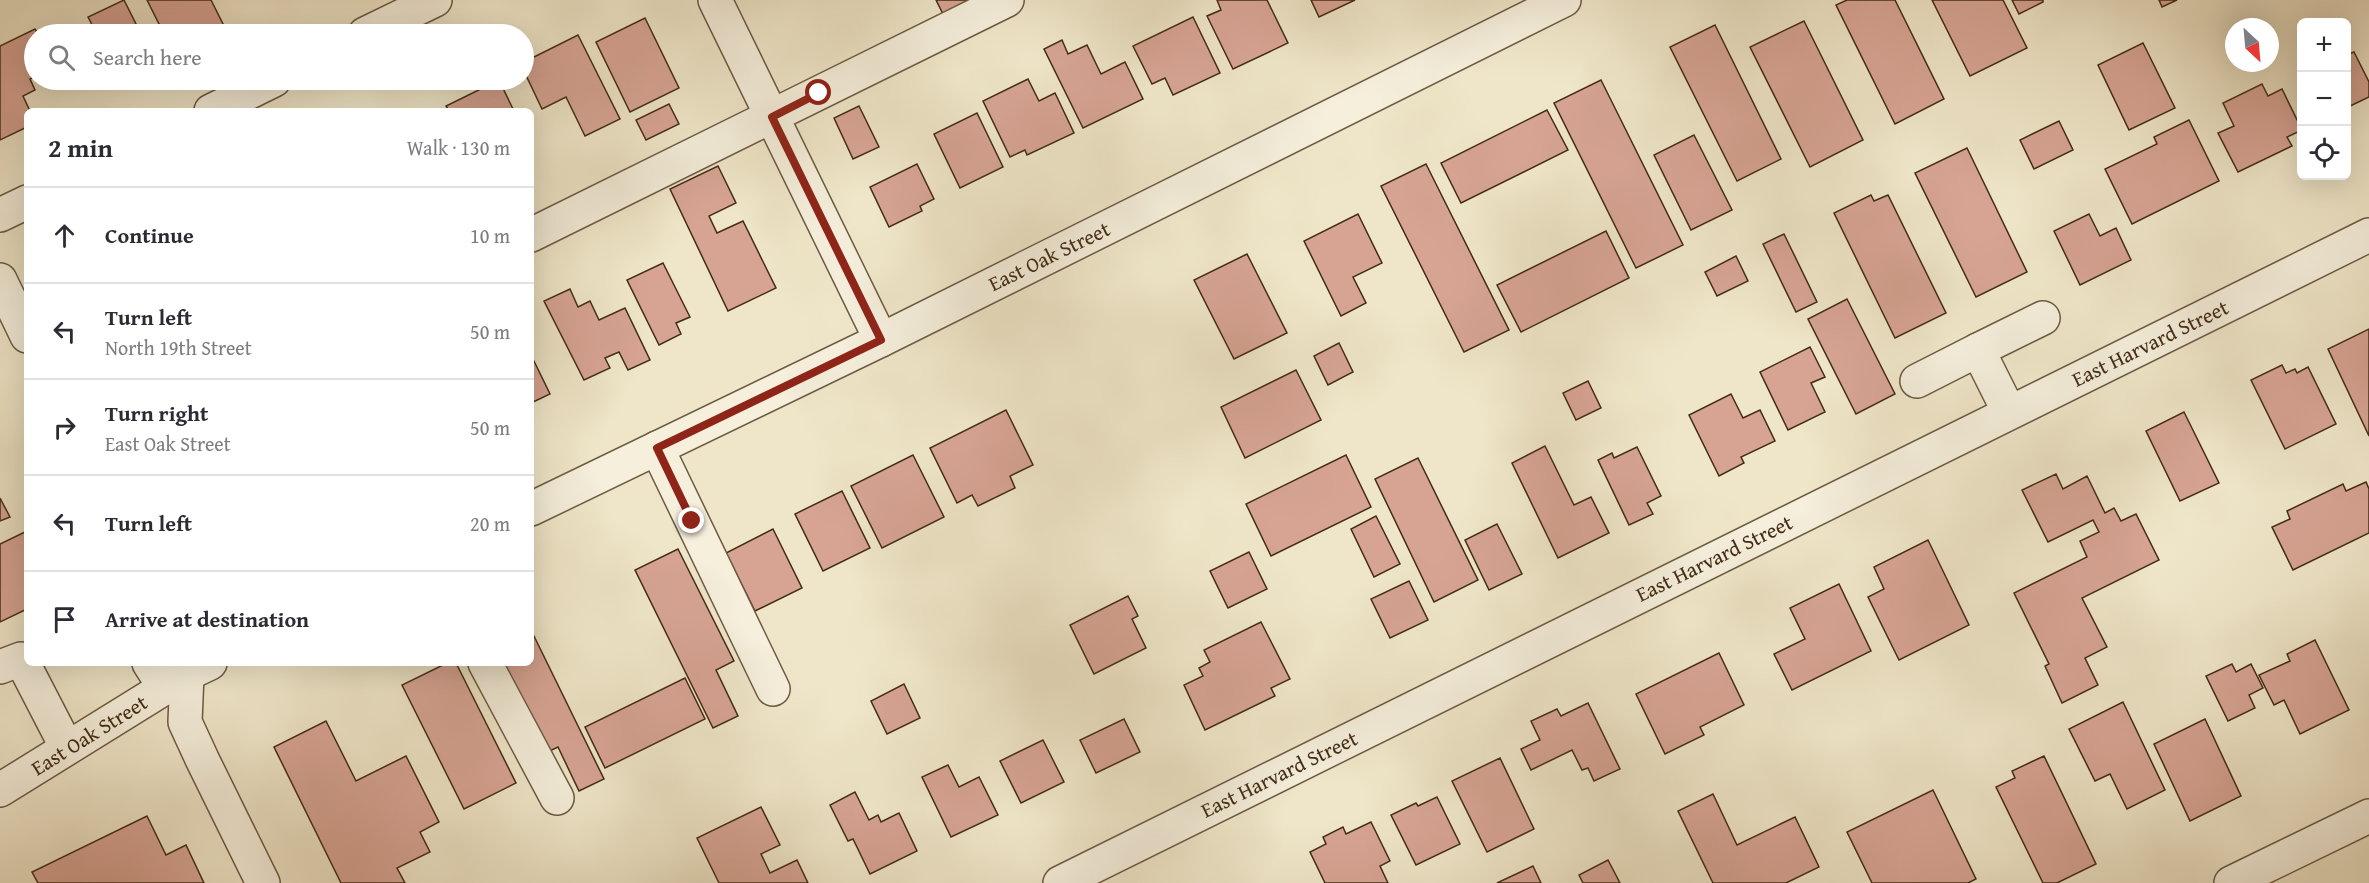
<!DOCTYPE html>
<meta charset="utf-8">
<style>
:root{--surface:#fff;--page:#f2f2f3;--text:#2b2b33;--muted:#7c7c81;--line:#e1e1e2}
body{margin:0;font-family:"Gentium Book Plus",serif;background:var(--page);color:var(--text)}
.controls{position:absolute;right:18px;top:18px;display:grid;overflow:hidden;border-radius:9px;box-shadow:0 6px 24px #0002}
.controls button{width:54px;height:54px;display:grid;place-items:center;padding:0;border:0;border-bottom:2px solid var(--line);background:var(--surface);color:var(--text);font:30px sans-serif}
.compass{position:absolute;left:2225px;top:18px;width:54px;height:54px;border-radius:50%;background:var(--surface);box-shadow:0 6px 24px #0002;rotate:154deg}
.stop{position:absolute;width:18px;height:18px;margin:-14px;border:4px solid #8f2418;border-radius:50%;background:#fff}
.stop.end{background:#8f2418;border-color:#fff;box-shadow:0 2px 6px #0008}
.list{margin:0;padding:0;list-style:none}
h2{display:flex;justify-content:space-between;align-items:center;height:78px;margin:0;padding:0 24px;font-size:26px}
h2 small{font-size:20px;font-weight:400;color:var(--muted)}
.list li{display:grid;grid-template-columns:39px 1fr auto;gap:18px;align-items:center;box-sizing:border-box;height:96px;padding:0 24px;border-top:2px solid var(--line)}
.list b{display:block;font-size:22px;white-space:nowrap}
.list p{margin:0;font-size:20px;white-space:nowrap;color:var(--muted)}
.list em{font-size:20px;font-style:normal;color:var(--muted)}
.icon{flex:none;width:33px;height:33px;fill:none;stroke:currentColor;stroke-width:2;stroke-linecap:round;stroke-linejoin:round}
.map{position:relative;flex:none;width:2369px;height:883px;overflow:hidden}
.search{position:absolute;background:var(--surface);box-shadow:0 6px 24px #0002;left:24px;top:24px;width:510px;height:66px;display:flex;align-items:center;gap:15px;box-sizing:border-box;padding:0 21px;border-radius:33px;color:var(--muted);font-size:22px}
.panel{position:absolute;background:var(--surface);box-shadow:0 6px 24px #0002;left:24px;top:108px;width:510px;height:558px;border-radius:9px}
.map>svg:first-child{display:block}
.building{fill:#d7a494;stroke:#422c16;stroke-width:1.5}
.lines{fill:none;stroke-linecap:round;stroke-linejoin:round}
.minor-casing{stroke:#6d5a43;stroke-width:36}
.minor{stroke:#f5efdc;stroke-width:33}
.route{stroke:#8f2418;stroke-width:8}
.labels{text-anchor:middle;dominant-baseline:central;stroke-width:5;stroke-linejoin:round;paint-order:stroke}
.street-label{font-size:21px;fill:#422c16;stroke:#f5efdc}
</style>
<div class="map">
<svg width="2369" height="883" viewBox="0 0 2369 883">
<rect width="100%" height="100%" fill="#efe6c9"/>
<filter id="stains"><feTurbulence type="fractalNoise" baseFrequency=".00333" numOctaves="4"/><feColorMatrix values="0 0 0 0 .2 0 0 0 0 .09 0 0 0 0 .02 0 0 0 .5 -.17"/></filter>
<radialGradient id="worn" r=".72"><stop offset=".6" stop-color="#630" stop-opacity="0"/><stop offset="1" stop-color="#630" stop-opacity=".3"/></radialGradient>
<g class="building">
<polygon points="124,0 141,34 97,34 88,17"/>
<polygon points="147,0 211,0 225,28 212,34 164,34"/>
<polygon points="936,0 981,0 945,18"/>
<polygon points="1217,0 1267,0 1288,43 1233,69 1207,16 1221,10"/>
<polygon points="1311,0 1355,0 1319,17"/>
<polygon points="1847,0 1895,0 1944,99 1895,124 1836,5"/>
<polygon points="1932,0 2003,0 2027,48 1970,76"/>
<polygon points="2012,0 2043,0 2043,2 2019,14"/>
<polygon points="2159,0 2177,0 2162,7"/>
<polygon points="1193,17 1220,73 1173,95 1165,78 1152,84 1133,46"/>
<polygon points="645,18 679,88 630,112 596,42"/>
<polygon points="1804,21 1863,140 1810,167 1750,47"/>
<polygon points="1715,25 1781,159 1737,181 1670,47"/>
<polygon points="35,29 38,34 34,34 34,77 30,79 35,90 23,96 30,111 27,111 27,127 0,140 0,46"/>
<polygon points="578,35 620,119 585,136 566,97 542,109 524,71 524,62"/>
<polygon points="1062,40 1068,54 1087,45 1101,74 1125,62 1143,99 1083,128 1044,49"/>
<polygon points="2143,43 2175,108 2129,130 2098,65"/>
<polygon points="2354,52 2369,82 2369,97 2346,108 2346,55"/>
<polygon points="1028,79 1039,101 1055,93 1074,133 1027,155 1025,150 1010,157 983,101"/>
<polygon points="499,80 514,111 449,111 446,106"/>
<polygon points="1601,80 1683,245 1636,268 1554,103"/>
<polygon points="2262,84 2268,96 2282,89 2302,130 2287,137 2292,146 2238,172 2218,133 2234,126 2223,103"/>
<polygon points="669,104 679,124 646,140 636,120"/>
<polygon points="859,106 879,147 853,159 834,118"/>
<polygon points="1547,110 1568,150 1461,203 1441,163"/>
<polygon points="977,113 1003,167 960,188 934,134"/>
<polygon points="2189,120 2219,181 2132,224 2105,169 2157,144 2154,137"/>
<polygon points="2059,121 2073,150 2034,169 2020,140"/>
<polygon points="1694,135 1732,210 1691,230 1654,155"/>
<polygon points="1967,148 2027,272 1976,297 1915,173"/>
<polygon points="917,164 934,199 920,206 922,211 889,227 870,187"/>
<polygon points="1426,164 1509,330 1464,352 1381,186"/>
<polygon points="718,166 736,203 709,216 717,233 743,221 776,288 728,311 670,189"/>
<polygon points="1871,195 1874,201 1888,195 1946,313 1895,338 1834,213"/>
<polygon points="1358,214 1382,263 1353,277 1366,303 1341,316 1304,241"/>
<polygon points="2089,214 2100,236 2116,228 2131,260 2080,285 2054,231"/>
<polygon points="1606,231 1629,278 1521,332 1497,285"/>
<polygon points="1784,234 1817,302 1796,312 1763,244"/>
<polygon points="1247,254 1287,333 1234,359 1194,280"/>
<polygon points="1736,256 1748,281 1717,296 1705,272"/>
<polygon points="663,263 690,317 676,323 681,334 659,345 627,280"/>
<polygon points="570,289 578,307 590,301 599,320 625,308 650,360 628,370 619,352 605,358 610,368 584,380 544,301"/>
<polygon points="1847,299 1895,394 1856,414 1808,319"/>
<polygon points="2369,329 2369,436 2328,349"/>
<polygon points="1339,343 1353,372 1328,385 1314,356"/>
<polygon points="1810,347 1825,377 1811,383 1825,412 1788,430 1760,372"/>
<polygon points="531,355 550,394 531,403"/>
<polygon points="2282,365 2286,373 2295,369 2297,373 2308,367 2336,424 2285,449 2251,380"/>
<polygon points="1296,370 1321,420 1245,458 1221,407"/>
<polygon points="1588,381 1601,408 1576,420 1563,393"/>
<polygon points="1731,394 1743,418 1760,410 1775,441 1741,457 1744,463 1719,476 1689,415"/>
<polygon points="1006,410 1033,465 1010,476 1015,488 978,506 972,495 957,503 930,448"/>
<polygon points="2184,412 2219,483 2180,501 2146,431"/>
<polygon points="1545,446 1574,505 1591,497 1609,533 1558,558 1512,463"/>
<polygon points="1637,447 1661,496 1647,503 1653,514 1629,525 1598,460 1612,453 1614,458"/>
<polygon points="913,455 944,517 882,548 851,486"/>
<polygon points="1346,455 1371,507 1271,556 1246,504"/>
<polygon points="1418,458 1478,580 1434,602 1375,479"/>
<polygon points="2056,474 2063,489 2087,476 2105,513 2114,508 2121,521 2136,514 2159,560 2082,598 2107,647 2085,658 2098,685 2062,703 2045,666 2049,664 2014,593 2087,557 2080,541 2099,532 2093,520 2048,542 2022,490"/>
<polygon points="2366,482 2369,489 2369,533 2293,570 2272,527 2290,519 2287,511 2343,484 2346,491"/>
<polygon points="842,491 870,548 823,571 795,514"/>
<polygon points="0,498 10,517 0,521"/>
<polygon points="1376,516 1400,564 1374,577 1351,529"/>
<polygon points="1497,524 1522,574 1489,590 1465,540"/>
<polygon points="773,529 802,588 755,611 726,553"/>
<polygon points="27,531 27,609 0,622 0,544"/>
<polygon points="1928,540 1969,625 1899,660 1868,597 1884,589 1874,567"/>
<polygon points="678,549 734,661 716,670 738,716 713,728 635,570"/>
<polygon points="1249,552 1267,589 1228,608 1210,571"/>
<polygon points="1409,581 1428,620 1390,638 1371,599"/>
<polygon points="1839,584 1871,651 1792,690 1774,654 1805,639 1790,608"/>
<polygon points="1128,596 1138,616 1132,619 1146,648 1094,674 1070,625"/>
<polygon points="1261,622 1290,679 1271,688 1275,696 1205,730 1184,685 1203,676 1199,668 1210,662 1204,650"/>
<polygon points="531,630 604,779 579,791 558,747 539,756 493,663 531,663"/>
<polygon points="2315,640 2349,710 2300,734 2284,700 2274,705 2259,675 2290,661 2287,654"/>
<polygon points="1719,653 1744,705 1700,727 1704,735 1665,754 1636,694"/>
<polygon points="447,663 456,663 516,783 464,809 402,685"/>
<polygon points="2232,664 2236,672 2251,664 2263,688 2249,695 2255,708 2228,721 2206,676"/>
<polygon points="685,678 705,719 605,768 585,727"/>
<polygon points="904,684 920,718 887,734 871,701"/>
<polygon points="2123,702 2165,790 2127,809 2110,774 2095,781 2069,729"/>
<polygon points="1588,703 1620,769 1594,781 1588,768 1582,770 1572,750 1531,770 1521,749 1540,740 1531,721 1557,709 1561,716"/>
<polygon points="1124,719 1140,752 1096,773 1080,740"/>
<polygon points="2205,719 2241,796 2190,821 2154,744"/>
<polygon points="326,721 356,781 406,756 439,822 420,832 430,852 397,868 405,883 341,883 274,747"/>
<polygon points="1043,740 1064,782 1021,803 1000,761"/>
<polygon points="2044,756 2096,864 2057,883 2043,883 1996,787 2015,778 2012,771"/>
<polygon points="1500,758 1534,829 1487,852 1452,781"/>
<polygon points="948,765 959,787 979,777 998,815 951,837 922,777"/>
<polygon points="1933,790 1976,879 1968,883 1872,883 1847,832"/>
<polygon points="855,792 869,820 878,815 881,822 899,813 917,851 870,874 853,839 848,841 830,805"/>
<polygon points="1713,794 1737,845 1795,817 1819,867 1786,883 1713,883 1678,811"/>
<polygon points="1437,797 1460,844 1416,865 1391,815 1416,803 1418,806"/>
<polygon points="761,807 780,845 761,854 770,873 797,860 808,883 719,883 697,838"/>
<polygon points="147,816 166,855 186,845 204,883 38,883 32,872"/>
<polygon points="1371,822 1390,861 1380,866 1388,883 1325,883 1310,852 1326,844 1323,837 1343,827 1346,834"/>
<polygon points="1608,860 1620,883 1583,883 1579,875"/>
<polygon points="1533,866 1541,883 1497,883"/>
</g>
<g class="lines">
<g class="minor-casing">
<g id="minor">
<polyline points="715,0 881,340"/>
<polyline points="365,34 435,0"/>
<polyline points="211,111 274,80"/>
<polyline points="0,215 27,202"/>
<polyline points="531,235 1007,0"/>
<polyline points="0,280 27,336"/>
<polyline points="1978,350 2043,318"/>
<polyline points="1917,381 1978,350 2009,412"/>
<polyline points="657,448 773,689"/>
<polyline points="531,509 881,340 1564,0"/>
<polyline points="149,663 165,688"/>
<polyline points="182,663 187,674 185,722 202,759 263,883"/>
<polyline points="485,663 557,798"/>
<polyline points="0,667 21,659 67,748"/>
<polyline points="0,790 187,674 210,663"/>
<polyline points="1060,883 2369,235"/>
<polyline points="2231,883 2369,816"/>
</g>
</g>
<use href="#minor" class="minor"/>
</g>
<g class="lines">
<polyline class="route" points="692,521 657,448 881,340 772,117 819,93"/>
</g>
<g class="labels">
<g class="street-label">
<text transform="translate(1049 256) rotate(-26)">East Oak Street</text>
<text transform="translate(2150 343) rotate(-26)">East Harvard Street</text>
<text transform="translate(1714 558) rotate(-26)">East Harvard Street</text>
<text transform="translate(89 735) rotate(-32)">East Oak Street</text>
<text transform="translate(1279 774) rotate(-26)">East Harvard Street</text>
</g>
</g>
<rect width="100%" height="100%" filter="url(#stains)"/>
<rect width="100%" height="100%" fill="url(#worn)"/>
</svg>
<div class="controls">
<button>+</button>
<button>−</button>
<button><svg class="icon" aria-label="locate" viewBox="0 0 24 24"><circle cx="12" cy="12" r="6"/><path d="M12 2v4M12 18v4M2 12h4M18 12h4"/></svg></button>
</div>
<svg class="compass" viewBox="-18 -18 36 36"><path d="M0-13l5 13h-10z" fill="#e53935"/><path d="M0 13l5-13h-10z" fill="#7c7c81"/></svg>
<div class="stop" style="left:819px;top:93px"></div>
<div class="stop end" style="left:692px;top:521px"></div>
<div class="search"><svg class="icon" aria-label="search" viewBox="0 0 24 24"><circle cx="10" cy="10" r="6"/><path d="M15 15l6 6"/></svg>Search here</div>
<section class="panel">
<h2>2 min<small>Walk · 130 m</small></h2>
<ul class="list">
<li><svg class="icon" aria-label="ahead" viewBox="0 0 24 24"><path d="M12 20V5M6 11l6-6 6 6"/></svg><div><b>Continue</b></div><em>10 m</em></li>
<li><svg class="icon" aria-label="left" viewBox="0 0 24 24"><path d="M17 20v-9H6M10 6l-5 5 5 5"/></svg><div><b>Turn left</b><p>North 19th Street</p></div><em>50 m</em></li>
<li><svg class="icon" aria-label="right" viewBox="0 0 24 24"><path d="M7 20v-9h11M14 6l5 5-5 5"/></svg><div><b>Turn right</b><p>East Oak Street</p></div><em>50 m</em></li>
<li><svg class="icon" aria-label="left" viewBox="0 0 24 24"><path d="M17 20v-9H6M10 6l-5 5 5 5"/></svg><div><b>Turn left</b></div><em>20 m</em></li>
<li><svg class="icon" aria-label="arrive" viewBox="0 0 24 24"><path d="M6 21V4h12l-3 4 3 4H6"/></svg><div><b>Arrive at destination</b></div></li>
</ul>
</section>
</div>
